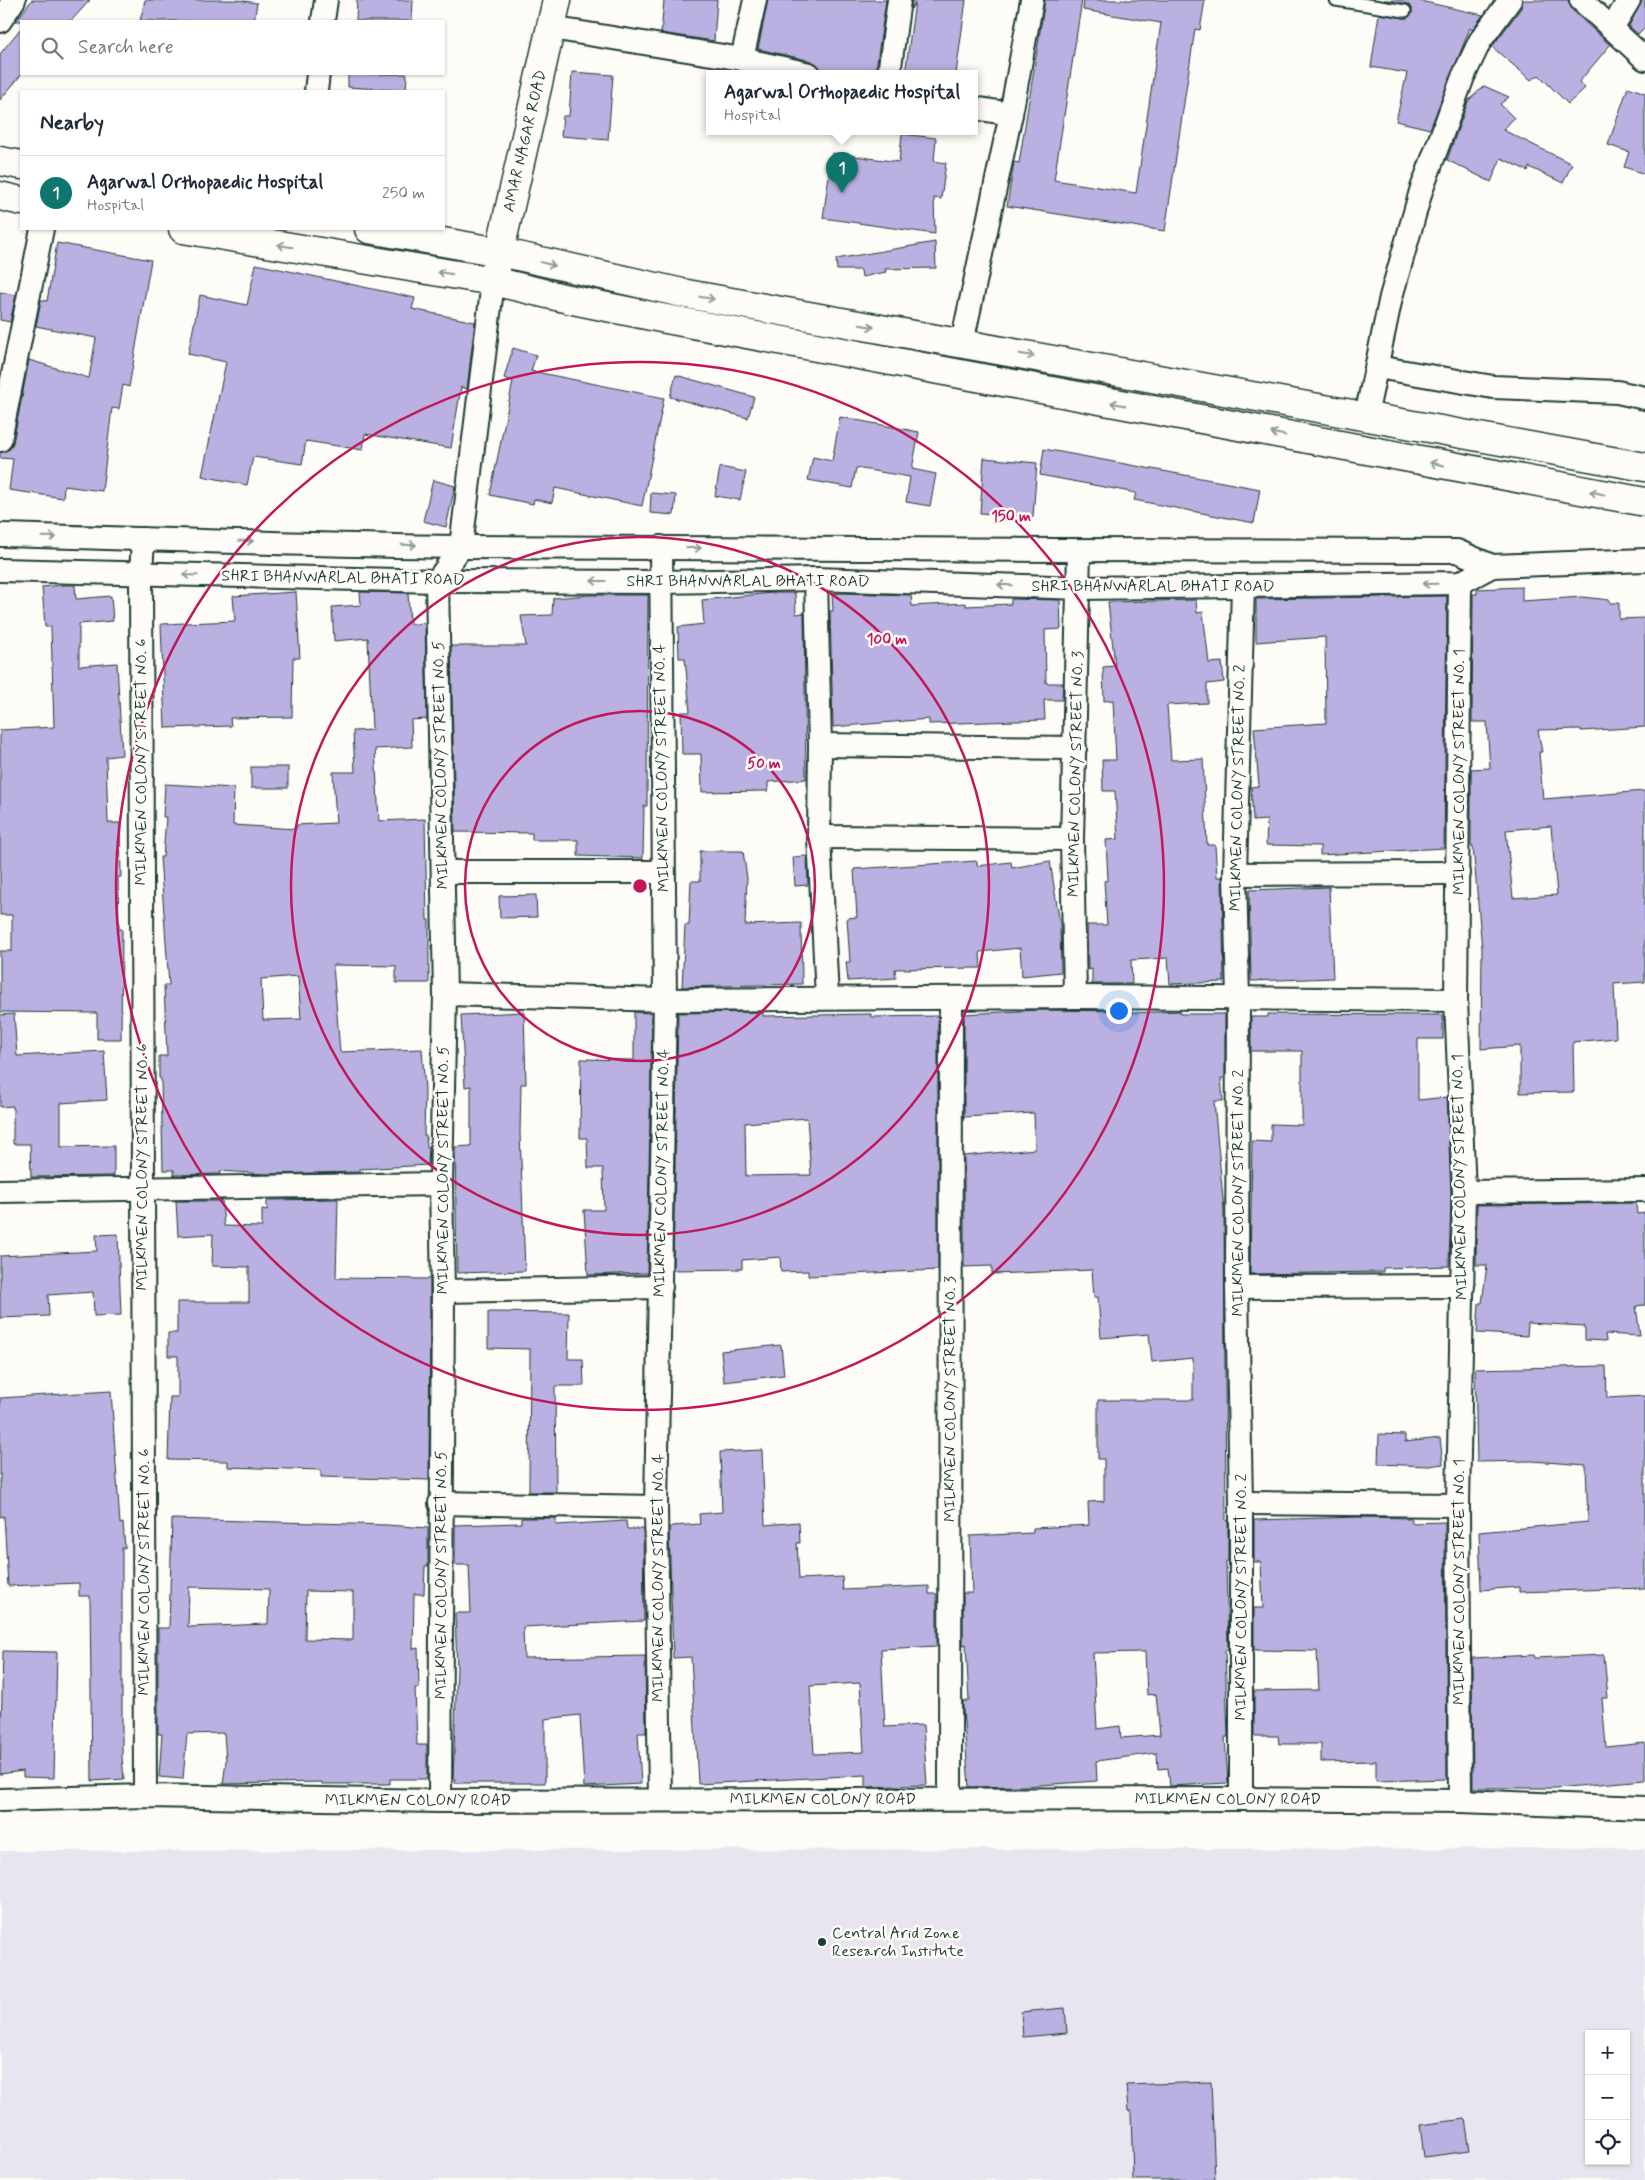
<!DOCTYPE html>
<meta charset="utf-8">
<style>
:root{--surface:#fff;--page:#f2f2f3;--text:#1f2937;--muted:#747a83;--line:#e0e1e3;--accent:#0f766e}
body{margin:0;font-family:Mynerve,sans-serif;background:var(--page);color:var(--text)}
.controls{position:absolute;right:15px;bottom:15px;display:grid;overflow:hidden;border-radius:0px;box-shadow:0 1px 4px #0004}
.controls button{width:45px;height:45px;display:grid;place-items:center;padding:0;border:0;border-bottom:1px solid var(--line);background:var(--surface);color:var(--text);font:25px sans-serif}
.you{position:absolute;left:1118px;top:1010px;width:18px;height:18px;margin:-12px;border:4px solid #fff;border-radius:50%;background:#1a73e8;box-shadow:0 0 0 8px #1a73e833}
.badge{display:grid;place-items:center;width:32px;height:32px;border-radius:50%;background:var(--accent);color:#fff;font-size:16px;font-weight:700}
.pin{position:absolute;translate:-50% -41px;filter:drop-shadow(0 1px 2px #0008)}
.pin::after{content:'';position:absolute;top:26px;width:18px;height:15px;background:inherit;clip-path:polygon(0 0,100% 0,50% 100%)}
.popup{position:absolute;left:706px;top:70px;width:272px;height:65px;box-sizing:border-box;display:grid;place-content:center;border-radius:0px;background:var(--surface);filter:drop-shadow(0 1px 4px #0005);font-size:16px;white-space:nowrap;color:var(--muted)}
.popup b{font-size:19px;color:var(--text)}
.popup::after{content:'';position:absolute;left:50%;top:100%;margin-left:-10px;border:10px solid transparent;border-top-color:var(--surface)}
.list{margin:0;padding:0;list-style:none}
h2{display:flex;justify-content:space-between;align-items:center;height:65px;margin:0;padding:0 20px;font-size:21px}
h2 small{font-size:16px;font-weight:400;color:var(--muted)}
.list li{display:grid;grid-template-columns:32px 1fr auto;gap:15px;align-items:center;box-sizing:border-box;height:75px;padding:0 20px;border-top:1px solid var(--line)}
.list b{display:block;font-size:19px;white-space:nowrap}
.list p{margin:0;font-size:16px;white-space:nowrap;color:var(--muted)}
.list em{font-size:16px;font-style:normal;color:var(--muted)}
.icon{flex:none;width:28px;height:28px;fill:none;stroke:currentColor;stroke-width:2;stroke-linecap:round;stroke-linejoin:round}
.map{position:relative;flex:none;width:1645px;height:2180px;overflow:hidden}
.search{position:absolute;background:var(--surface);box-shadow:0 1px 4px #0004;left:20px;top:20px;width:425px;height:55px;display:flex;align-items:center;gap:12px;box-sizing:border-box;padding:0 18px;border-radius:0px;color:var(--muted);font-size:19px}
.panel{position:absolute;background:var(--surface);box-shadow:0 1px 4px #0004;left:20px;top:90px;width:425px;height:140px;border-radius:0px}
.map>svg:first-child{display:block}
.built{fill:#e9e5f0;fill-rule:evenodd}
.building{fill:#bab0e1;stroke:#1f3d34;fill-rule:evenodd}
.lines{fill:none;stroke-linecap:round;stroke-linejoin:round}
.service-casing{stroke:#1f3d34;stroke-width:15}
.minor-casing{stroke:#1f3d34;stroke-width:26}
.tertiary-casing{stroke:#1f3d34;stroke-width:31}
.primary-casing{stroke:#1f3d34;stroke-width:31}
.service{stroke:#fdfcf7;stroke-width:11}
.minor{stroke:#fdfcf7;stroke-width:22}
.tertiary{stroke:#fdfcf7;stroke-width:28}
.primary{stroke:#fdfcf7;stroke-width:28}
.oneway{stroke:#8e9c96}
.ring{fill:none;stroke:#c2185b;stroke-width:2.5}
.poi-dot{fill:#1f3d34;stroke:#fdfcf7;stroke-width:2}
.labels{text-anchor:middle;dominant-baseline:central;stroke-width:5;stroke-linejoin:round;paint-order:stroke}
.street-label{font-size:16px;fill:#1f3d34;stroke:#fdfcf7}
.poi-label{font-size:16px;fill:#1f3d34;stroke:#fdfcf7;text-anchor:start}
.centre{fill:#c2185b;stroke:#fdfcf7;stroke-width:2.5}
.ring-label{font-size:15px;text-anchor:middle;font-weight:bold;fill:#c2185b;stroke:#fdfcf7;stroke-width:5;stroke-linejoin:round;paint-order:stroke}
</style>
<div class="map">
<svg width="1645" height="2180" viewBox="0 0 1645 2180">
<rect width="100%" height="100%" fill="#fdfcf7"/>
<filter id="ink" filterUnits="userSpaceOnUse"><feTurbulence type="fractalNoise" baseFrequency=".02" numOctaves="2"/><feDisplacementMap in="SourceGraphic" scale="10" xChannelSelector="R" yChannelSelector="G"/><feConvolveMatrix kernelMatrix="1 2 1 2 8 2 1 2 1" color-interpolation-filters="sRGB"/></filter>
<g filter="url(#ink)">
<path class="built" d="M1645,1848V2180H0V1851ZM1589,2034H1626V2161H1589Z"/>
<g class="building">
<polygon points="32,0 90,0 71,21 16,21"/>
<polygon points="145,0 238,0 257,3 254,21 140,21"/>
<polygon points="357,0 413,0 412,21 356,21"/>
<polygon points="664,0 717,0 714,41 661,33"/>
<polygon points="768,0 886,0 876,69 874,74 852,74 821,69 812,61 758,49"/>
<polygon points="912,0 966,0 956,74 905,74 915,2 911,9"/>
<polygon points="1045,0 1082,0 1054,180 1136,193 1161,23 1083,10 1084,0 1205,0 1200,30 1195,29 1165,231 1007,206 1014,162 1019,163"/>
<polygon points="1384,0 1416,0 1483,15 1472,30 1470,28 1430,129 1396,121 1407,73 1371,67 1379,14 1404,18 1408,18 1412,13 1412,8 1407,4"/>
<polygon points="1523,0 1568,0 1572,10 1610,45 1579,82 1585,88 1568,104 1539,75 1531,80 1492,47 1521,8"/>
<polygon points="1642,0 1645,0 1645,27 1638,34 1629,26"/>
<polygon points="21,28 21,75 0,100 0,54"/>
<polygon points="572,72 613,75 608,140 561,136 563,116 569,116"/>
<polygon points="348,74 407,74 406,91 348,87"/>
<polygon points="1484,86 1509,97 1500,104 1514,118 1503,130 1572,164 1563,183 1529,167 1528,171 1501,158 1491,182 1447,160 1468,101"/>
<polygon points="1628,87 1645,93 1645,174 1624,167 1629,152 1608,145"/>
<polygon points="902,134 936,138 934,161 946,163 941,199 934,198 935,234 823,218 832,153 899,162"/>
<polygon points="935,242 936,268 885,269 886,272 862,277 861,270 837,270 836,259"/>
<polygon points="57,243 151,260 129,387 123,385 119,409 112,408 102,491 64,486 63,498 9,490 13,459 0,458 0,453 10,449 13,443 29,360 89,378 96,338 36,326 41,300 47,301"/>
<polygon points="256,264 415,298 412,309 475,322 467,389 461,387 451,448 365,434 363,450 306,441 302,464 253,457 247,485 202,476 226,362 188,354 200,295 247,305"/>
<polygon points="0,292 16,295 10,322 0,320"/>
<polygon points="513,348 536,355 531,371 664,398 642,506 555,488 552,503 534,499 533,504 490,495 513,381 504,378"/>
<polygon points="676,375 754,397 748,418 670,397"/>
<polygon points="840,417 919,432 912,469 936,474 930,506 906,502 910,477 856,468 852,488 808,480 813,457 832,461"/>
<polygon points="1044,449 1260,489 1254,523 1134,500 1136,493 1040,475"/>
<polygon points="984,458 1037,463 1033,517 980,513"/>
<polygon points="720,467 746,472 740,500 715,496"/>
<polygon points="433,480 455,486 446,527 423,521"/>
<polygon points="651,493 676,495 674,515 650,513"/>
<polygon points="63,585 75,585 76,599 111,596 113,621 79,624 79,666 117,663 122,755 106,757 108,823 120,823 121,877 118,877 119,929 122,929 121,1039 97,1039 97,1013 0,1012 0,951 12,951 12,915 0,915 0,730 54,727 51,627 45,627 42,587"/>
<path d="M1522,587V601L1582,597L1610,600V603H1619V619L1645,618V727L1581,731V729L1538,730L1542,752H1539L1543,799L1645,791V982L1614,984L1616,1038L1573,1042L1574,1092L1520,1093V1046L1481,1049L1482,949L1473,846H1471V769L1490,768L1487,722H1472L1473,594H1477V589ZM1551,826L1557,895L1513,898L1506,830Z"/>
<polygon points="296,592 300,658 293,658 292,717 230,718 231,726 165,728 161,624 235,621 233,596"/>
<path d="M360,592L408,593L410,624L425,623L427,719L411,720L412,747L375,749L379,821L425,819L427,920H429V983H396V966L333,965L340,1052L422,1049L425,1090L424,1135H426L427,1148L429,1147L428,1165L360,1169V1172L265,1174L220,1171L221,1174L174,1175V1170H163L161,1079L159,1078V1056H167L164,985H169L160,857H163L166,817H163L165,784L234,788L233,825L296,829V825L336,823L333,772H355L353,731L372,730L368,638L334,641L332,607L361,605ZM298,976L301,1019L263,1020L261,979Z"/>
<polygon points="771,593 795,593 796,614 804,613 806,779 768,782 768,791 702,792 701,754 682,754 681,712 690,712 685,658 679,658 678,627 704,624 702,600"/>
<polygon points="841,593 911,595 912,606 966,603 966,606 1011,604 1011,599 1060,600 1061,629 1045,630 1046,683 1063,683 1062,700 1044,700 1045,720 929,724 929,719 833,727 830,611 833,611 832,594"/>
<polygon points="589,595 648,595 647,806 644,806 643,858 578,856 578,840 532,840 532,833 455,832 451,646 526,646 521,616 552,615 553,598"/>
<polygon points="1447,596 1444,848 1320,855 1320,846 1266,845 1267,820 1253,821 1251,787 1259,786 1254,728 1326,723 1325,637 1256,642 1256,599"/>
<polygon points="1196,600 1197,613 1203,612 1209,663 1222,662 1224,682 1207,684 1207,703 1167,705 1171,760 1203,759 1207,845 1215,845 1217,877 1222,877 1224,982 1170,984 1168,958 1131,960 1132,984 1092,984 1092,969 1088,970 1087,925 1107,925 1104,881 1108,880 1106,840 1118,839 1115,791 1103,791 1102,760 1116,760 1113,700 1104,701 1103,667 1115,666 1108,602"/>
<rect x="251" y="767" width="37" height="21"/>
<polygon points="700,851 743,851 747,878 745,925 801,923 802,984 682,987 685,925 689,925 691,881 700,881"/>
<polygon points="807,856 808,885 795,886 793,857"/>
<polygon points="977,861 977,866 1011,862 1012,868 1050,861 1060,924 1061,972 1022,976 1020,948 980,952 981,968 895,969 896,978 848,981 846,962 850,962 847,918 857,917 854,869"/>
<polygon points="1329,887 1333,978 1251,981 1249,890"/>
<polygon points="536,895 537,917 500,918 499,896"/>
<path d="M1038,1010L1132,1011V1013L1180,1011V1014H1225V1078H1221L1223,1101H1214L1224,1210L1226,1521H1228V1561H1226L1228,1650H1225L1228,1737H1225L1228,1783L1170,1786L1168,1768L1158,1769L1157,1753L1096,1761L1097,1781L1026,1786L969,1787L963,1710V1701H969L966,1644L963,1645V1593H972L970,1536L1033,1533V1528L1089,1525L1088,1502L1104,1501V1459H1098V1400H1193V1358L1152,1362L1149,1334L1101,1338L1098,1297H1094L1092,1270L992,1274V1266L964,1267V1156L1035,1149L1034,1113L964,1117V1014ZM1145,1652L1147,1695L1156,1694L1160,1735L1121,1738L1120,1726L1097,1729L1093,1653Z"/>
<polygon points="524,1012 526,1084 521,1084 520,1132 525,1271 457,1273 455,1147 471,1146 471,1086 465,1087 461,1015"/>
<polygon points="634,1012 652,1013 647,1273 588,1275 584,1210 604,1210 603,1168 588,1168 587,1138 580,1138 581,1059 634,1060"/>
<path d="M763,1012V1016L871,1014V1017L938,1016V1270L808,1276V1271L781,1272L780,1257L742,1260V1269L673,1270L678,1013ZM807,1118L811,1175L746,1176L745,1123Z"/>
<polygon points="14,1014 17,1056 104,1051 107,1100 61,1103 61,1147 114,1146 114,1176 31,1177 30,1144 13,1144 13,1106 0,1107 0,1015"/>
<polygon points="1268,1014 1443,1015 1443,1039 1418,1039 1418,1100 1447,1097 1451,1194 1449,1266 1383,1268 1383,1272 1250,1274 1252,1141 1271,1142 1271,1124 1302,1125 1302,1051 1251,1051 1251,1017 1268,1017"/>
<polygon points="338,1199 336,1278 430,1279 429,1480 321,1477 321,1470 228,1467 228,1461 168,1460 170,1397 178,1397 178,1356 168,1356 168,1333 177,1333 177,1302 249,1302 249,1267 212,1266 213,1234 178,1236 176,1201 222,1201 224,1226 262,1227 262,1209 267,1210 267,1200"/>
<polygon points="1636,1203 1637,1214 1645,1213 1645,1305 1636,1306 1640,1336 1605,1334 1606,1341 1585,1340 1585,1326 1528,1323 1527,1336 1477,1333 1479,1303 1482,1303 1487,1265 1476,1265 1477,1205"/>
<polygon points="118,1234 121,1315 94,1316 93,1292 48,1295 49,1316 0,1318 0,1256 97,1251 96,1235"/>
<polygon points="488,1312 569,1313 568,1359 583,1359 584,1386 555,1386 556,1492 529,1492 530,1349 488,1348"/>
<polygon points="781,1345 784,1375 724,1382 721,1351"/>
<polygon points="1606,1366 1607,1398 1645,1396 1645,1588 1519,1592 1519,1587 1481,1590 1479,1532 1588,1522 1586,1465 1532,1461 1477,1462 1475,1369"/>
<polygon points="111,1391 120,1524 123,1523 125,1548 122,1548 122,1757 124,1779 92,1781 90,1596 79,1596 79,1583 8,1586 4,1516 0,1517 0,1398"/>
<polygon points="1379,1434 1405,1435 1405,1442 1440,1438 1443,1464 1429,1466 1378,1464"/>
<path d="M762,1450L765,1525L799,1522L800,1543H797L799,1579L842,1577L843,1590L929,1586V1594H937V1646L881,1649L885,1727L923,1725L927,1785L866,1787V1775L698,1784L691,1657L673,1658L669,1528L672,1526L700,1524L699,1514L722,1512L720,1452ZM860,1683L864,1752L814,1754L810,1686Z"/>
<polygon points="1360,1517 1411,1518 1411,1523 1445,1522 1447,1779 1376,1781 1376,1761 1321,1762 1321,1744 1279,1744 1278,1736 1254,1736 1254,1691 1319,1690 1317,1651 1254,1650 1254,1608 1263,1608 1261,1562 1254,1562 1254,1520"/>
<polygon points="521,1518 556,1518 556,1525 626,1521 627,1529 643,1529 644,1621 523,1627 524,1658 645,1656 646,1733 638,1733 641,1784 584,1787 580,1715 545,1719 545,1783 455,1783 455,1779 453,1779 457,1669 455,1613 471,1613 469,1565 455,1565 455,1525 521,1523"/>
<path d="M172,1519L387,1525L428,1528V1566H425L424,1594H414L413,1649L418,1648L419,1688H415L417,1745H427V1779H390V1784H322V1782L223,1784L226,1761L224,1733L187,1734L183,1779L159,1777L162,1734H158V1628H169ZM189,1587L269,1589L268,1624L188,1627ZM306,1591L353,1592V1640L305,1639Z"/>
<polygon points="3,1651 57,1652 54,1778 23,1777 23,1771 0,1774"/>
<polygon points="1534,1655 1535,1658 1604,1655 1608,1698 1602,1698 1606,1747 1645,1743 1645,1780 1555,1788 1473,1788 1472,1658"/>
<polygon points="1065,2008 1067,2033 1023,2037 1021,2012"/>
<polygon points="1211,2082 1215,2180 1133,2180 1131,2111 1128,2111 1126,2085"/>
<polygon points="1465,2119 1470,2151 1424,2157 1420,2125"/>
</g>
<g class="lines">
<g class="service-casing">
<polyline id="service" points="1336,0 1405,11"/>
</g>
<g class="minor-casing">
<g id="minor">
<polyline points="1581,0 1645,59"/>
<polyline points="0,21 14,0"/>
<polyline points="323,21 326,0"/>
<polyline points="551,28 742,59 809,74"/>
<polyline points="1612,28 1629,0"/>
<polyline points="742,59 755,0"/>
<polyline points="889,74 899,0"/>
<polyline points="316,91 318,74"/>
<polyline points="1011,114 1032,0"/>
<polyline points="962,343 1011,114 974,108"/>
<polyline points="1377,367 1493,387 1617,392 1645,398"/>
<polyline points="1366,416 1391,297 1421,191 1463,77 1480,41 1510,0"/>
<polyline points="0,440 42,229"/>
<path d="M0,535C154,539 307,545 461,547C793,551 1125,549 1457,551L1492,566L1645,560"/>
<polyline points="143,539 141,574 145,1796"/>
<polyline points="0,570 437,581 660,582 816,579 1080,588 1460,583 1492,566"/>
<polyline points="816,579 820,745 819,837 827,998"/>
<polyline points="1460,583 1456,1000 1464,1192 1458,1505 1460,1801"/>
<polyline points="820,745 1075,748"/>
<polyline points="819,837 1072,839"/>
<polyline points="444,872 663,872"/>
<polyline points="1235,874 1458,873"/>
<polyline points="445,994 665,1000 1075,997 1456,1000"/>
<polyline points="1075,997 1072,839 1079,551"/>
<polyline points="0,1191 441,1184"/>
<polyline points="1464,1192 1645,1190"/>
<polyline points="1237,1287 1463,1286"/>
<polyline points="443,1291 661,1287"/>
<polyline points="440,1503 656,1507"/>
<polyline points="1241,1503 1458,1505"/>
<polyline points="660,1799 656,1507 665,1000 661,547"/>
<polyline points="950,1799 951,998"/>
<polyline points="1241,1799 1241,1503 1237,1287 1238,1000 1235,874 1243,586"/>
<polyline points="0,1800 145,1796 440,1801 1241,1799 1460,1801 1645,1808"/>
<polyline points="440,1801 443,1291 441,1184 445,994 437,581 461,547 493,281"/>
</g>
</g>
<g class="tertiary-casing">
<polyline id="tertiary" points="493,281 557,0"/>
</g>
<g class="primary-casing">
<g id="primary">
<polyline points="0,161 21,165"/>
<polyline points="0,196 21,201"/>
<polyline points="183,229 493,281 568,299 661,318 1645,502"/>
<polyline points="369,229 500,252 687,294 1645,467"/>
</g>
</g>
<use href="#service" class="service"/>
<use href="#minor" class="minor"/>
<use href="#tertiary" class="tertiary"/>
<use href="#primary" class="primary"/>
</g>
<defs><path id="oneway-shaft" d="M-6 0H5M1.5-3L5.5 0L1.5 3" fill="none" stroke-width="1.6" stroke-linecap="round" stroke-linejoin="round" transform="scale(1.25)"/></defs>
<g class="oneway">
<use href="#oneway-shaft" transform="translate(285 246) rotate(-170)"/>
<use href="#oneway-shaft" transform="translate(548 264) rotate(14)"/>
<use href="#oneway-shaft" transform="translate(445 273) rotate(-170)"/>
<use href="#oneway-shaft" transform="translate(707 298) rotate(10)"/>
<use href="#oneway-shaft" transform="translate(867 326) rotate(10)"/>
<use href="#oneway-shaft" transform="translate(1027 355) rotate(10)"/>
<use href="#oneway-shaft" transform="translate(1118 404) rotate(-169)"/>
<use href="#oneway-shaft" transform="translate(1278 434) rotate(-169)"/>
<use href="#oneway-shaft" transform="translate(1437 464) rotate(-169)"/>
<use href="#oneway-shaft" transform="translate(1597 493) rotate(-169)"/>
<use href="#oneway-shaft" transform="translate(49 537) rotate(1)"/>
<use href="#oneway-shaft" transform="translate(246 541) rotate(1)"/>
<use href="#oneway-shaft" transform="translate(409 545) rotate(1)"/>
<use href="#oneway-shaft" transform="translate(694 548)"/>
<use href="#oneway-shaft" transform="translate(190 575) rotate(-179)"/>
<use href="#oneway-shaft" transform="translate(598 581) rotate(-180)"/>
<use href="#oneway-shaft" transform="translate(1430 584) rotate(179)"/>
<use href="#oneway-shaft" transform="translate(1005 585) rotate(-178)"/>
</g>
</g>
<g class="ring">
<circle cx="640" cy="886" r="175"/>
<circle cx="640" cy="886" r="349"/>
<circle cx="640" cy="886" r="524"/>
</g>
<circle class="poi-dot" cx="822" cy="1942" r="5"/>
<g class="labels">
<g class="street-label">
<text transform="translate(525 141) rotate(-77)">AMAR NAGAR ROAD</text>
<text transform="translate(343 578) rotate(1)">SHRI BHANWARLAL BHATI ROAD</text>
<text x="748" y="581">SHRI BHANWARLAL BHATI ROAD</text>
<text x="1153" y="586">SHRI BHANWARLAL BHATI ROAD</text>
<text transform="translate(141 762) rotate(-90)">MILKMEN COLONY STREET NO. 6</text>
<text transform="translate(441 765) rotate(-91)">MILKMEN COLONY STREET NO. 5</text>
<text transform="translate(662 768) rotate(-91)">MILKMEN COLONY STREET NO. 4</text>
<text transform="translate(1459 772) rotate(-90)">MILKMEN COLONY STREET NO. 1</text>
<text transform="translate(1076 774) rotate(-89)">MILKMEN COLONY STREET NO. 3</text>
<text transform="translate(1238 788) rotate(-89)">MILKMEN COLONY STREET NO. 2</text>
<text transform="translate(142 1167) rotate(-90)">MILKMEN COLONY STREET NO. 6</text>
<text transform="translate(443 1170) rotate(-90)">MILKMEN COLONY STREET NO. 5</text>
<text transform="translate(662 1173) rotate(-89)">MILKMEN COLONY STREET NO. 4</text>
<text transform="translate(1460 1177) rotate(-91)">MILKMEN COLONY STREET NO. 1</text>
<text transform="translate(1238 1193) rotate(-90)">MILKMEN COLONY STREET NO. 2</text>
<text transform="translate(950 1399) rotate(-90)">MILKMEN COLONY STREET NO. 3</text>
<text transform="translate(144 1572) rotate(-90)">MILKMEN COLONY STREET NO. 6</text>
<text transform="translate(441 1575) rotate(-90)">MILKMEN COLONY STREET NO. 5</text>
<text transform="translate(658 1578) rotate(-90)">MILKMEN COLONY STREET NO. 4</text>
<text transform="translate(1459 1582) rotate(-90)">MILKMEN COLONY STREET NO. 1</text>
<text transform="translate(1241 1597) rotate(-90)">MILKMEN COLONY STREET NO. 2</text>
<text x="823" y="1799">MILKMEN COLONY ROAD</text>
<text x="1228" y="1799">MILKMEN COLONY ROAD</text>
<text x="418" y="1800">MILKMEN COLONY ROAD</text>
</g>
<g class="poi-label">
<text x="832" y="1933">Central Arid Zone<tspan x="832" dy="18">Research Institute</tspan></text>
</g>
</g>
<circle cx="640" cy="886" r="8" class="centre"/>
<g class="ring-label">
<text x="1011" y="521">150 m</text>
<text x="887" y="644">100 m</text>
<text x="764" y="768">50 m</text>
</g>
</svg>
<div class="controls">
<button>+</button>
<button>−</button>
<button><svg class="icon" aria-label="locate" viewBox="0 0 24 24"><circle cx="12" cy="12" r="6"/><path d="M12 2v4M12 18v4M2 12h4M18 12h4"/></svg></button>
</div>
<div class="you"></div>
<div class="pin badge" style="left:842px;top:193px">1</div>
<div class="popup"><b>Agarwal Orthopaedic Hospital</b>Hospital</div>
<div class="search"><svg class="icon" aria-label="search" viewBox="0 0 24 24"><circle cx="10" cy="10" r="6"/><path d="M15 15l6 6"/></svg>Search here</div>
<section class="panel">
<h2>Nearby<small></small></h2>
<ul class="list">
<li><span class="badge">1</span><div><b>Agarwal Orthopaedic Hospital</b><p>Hospital</p></div><em>250 m</em></li>
</ul>
</section>
</div>
